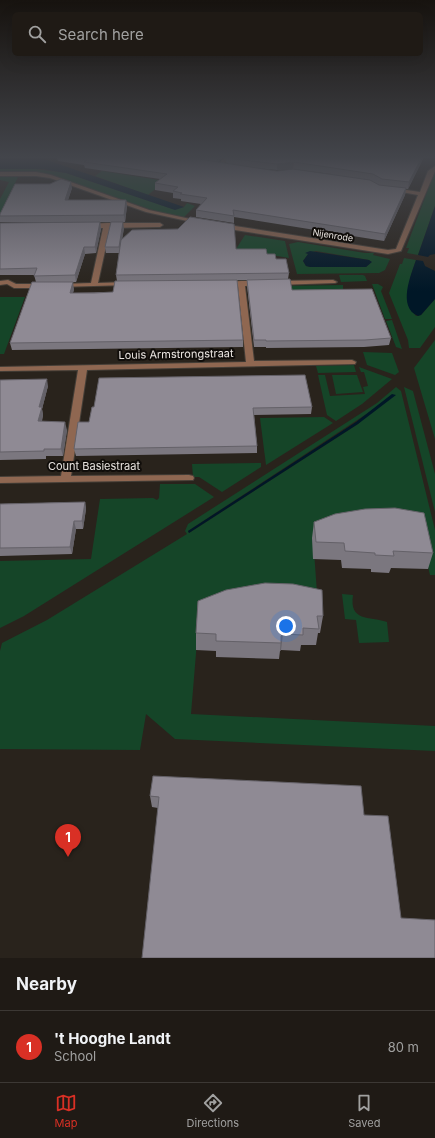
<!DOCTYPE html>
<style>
:root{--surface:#1f1a15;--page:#27231e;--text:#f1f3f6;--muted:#a1a1a0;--line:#3c3834;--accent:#d93025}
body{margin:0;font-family:Inter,sans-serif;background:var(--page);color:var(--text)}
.you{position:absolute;left:286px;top:626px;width:14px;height:14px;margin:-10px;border:3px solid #fff;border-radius:50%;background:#1a73e8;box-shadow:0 0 0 6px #1a73e833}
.badge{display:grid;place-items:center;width:26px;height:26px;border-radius:50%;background:var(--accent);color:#fff;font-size:13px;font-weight:700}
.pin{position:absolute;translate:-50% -33px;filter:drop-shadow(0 1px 2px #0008)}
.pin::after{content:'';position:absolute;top:21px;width:14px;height:12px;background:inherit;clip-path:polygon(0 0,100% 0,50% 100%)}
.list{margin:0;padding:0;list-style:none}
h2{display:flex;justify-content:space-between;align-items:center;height:52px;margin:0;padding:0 16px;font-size:17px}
h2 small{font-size:13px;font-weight:400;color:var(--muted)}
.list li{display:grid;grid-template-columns:26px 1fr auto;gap:12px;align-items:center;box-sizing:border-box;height:72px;padding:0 16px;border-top:1px solid var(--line)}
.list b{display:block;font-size:15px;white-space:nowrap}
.list p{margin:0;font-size:13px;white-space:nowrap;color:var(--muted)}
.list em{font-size:13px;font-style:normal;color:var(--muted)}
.icon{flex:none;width:22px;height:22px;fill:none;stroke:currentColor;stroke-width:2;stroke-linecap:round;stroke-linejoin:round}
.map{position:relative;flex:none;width:435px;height:958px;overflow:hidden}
.search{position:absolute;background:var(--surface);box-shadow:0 4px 16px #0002;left:12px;right:12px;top:12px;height:44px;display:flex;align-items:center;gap:10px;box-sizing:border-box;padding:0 14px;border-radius:6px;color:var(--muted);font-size:15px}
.sheet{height:124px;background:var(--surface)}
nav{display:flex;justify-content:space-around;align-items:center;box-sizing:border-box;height:56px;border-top:1px solid var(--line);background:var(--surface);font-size:11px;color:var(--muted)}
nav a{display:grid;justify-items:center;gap:2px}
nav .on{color:var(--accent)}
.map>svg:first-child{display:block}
.green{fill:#154528;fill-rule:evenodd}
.water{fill:#001727}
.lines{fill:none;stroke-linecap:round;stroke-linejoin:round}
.minor-casing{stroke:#443e37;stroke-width:2}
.minor{fill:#8f6751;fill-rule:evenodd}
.wall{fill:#7b777f;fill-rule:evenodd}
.shaded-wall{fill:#646168}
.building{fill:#8f8a94;stroke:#646168}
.labels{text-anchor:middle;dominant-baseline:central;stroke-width:4;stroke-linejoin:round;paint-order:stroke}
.far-street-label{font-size:9px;fill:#e9e4e0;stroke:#100d0a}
.street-label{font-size:11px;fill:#e9e4e0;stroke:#100d0a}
</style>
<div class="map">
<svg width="435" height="958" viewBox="0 0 435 958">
<rect width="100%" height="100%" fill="#29231c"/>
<g class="green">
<polygon points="0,169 36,169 66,173 173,209 184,207 187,203 195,206 184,217 155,211 49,174 0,173"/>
<polygon points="102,171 165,181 148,195 95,176"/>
<polygon points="435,171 435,206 418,255 407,253 409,248 406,248"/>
<polygon points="0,177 18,177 0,214 0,199 9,182 0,180"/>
<polygon points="245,235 285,241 289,258 236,249"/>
<path d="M298,242L365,253H374L373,255L390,259L385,270L379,273L297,274L289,244ZM316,251L369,260L371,262L366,267H310L306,266L303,261L309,253Z"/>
<path d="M404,258L416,260C410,278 402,299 416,316L421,315L435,299V327L420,348H409L408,340L389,293L400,264H402Z"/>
<polygon points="339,275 363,275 365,276 367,281 341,282"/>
<polygon points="372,284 378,284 383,287 381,291 392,319 385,319"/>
<polygon points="343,285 343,290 277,291 274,286"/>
<polygon points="0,297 25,297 4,354 0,354"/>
<polygon points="392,320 402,349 396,347 386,321"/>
<polygon points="435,340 435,439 414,368"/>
<polygon points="363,352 392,353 399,372 395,375 367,365"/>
<polygon points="354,365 356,372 318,373 316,366"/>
<polygon points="359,367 392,379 362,404 336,421 327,415 318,375 325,375 330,396 365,394 363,387 368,386 364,372 361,372"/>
<polygon points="332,375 357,375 363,392 336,394"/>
<path d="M396,387L401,391L435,530V575H430L419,530L313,537L318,607L199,617L191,714L435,726V751L175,739L146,714L140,750L0,749V651L2,643L47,620L187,534L185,531L188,524L377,403ZM374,409L358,424L189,533L188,531Z"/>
<polygon points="404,387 413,391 435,474 435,512"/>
<polygon points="324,417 333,423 266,465 260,418"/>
<polygon points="261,463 261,467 222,492 199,477 193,477 192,464"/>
<polygon points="160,484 195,484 214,497 24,616 0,628 0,561 91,559 100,499 153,498 157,500 159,498"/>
<path d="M342,594L353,595C349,622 369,616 387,622L389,642L359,643L356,620L345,619Z"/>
</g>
<g class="water">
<polygon points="0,157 38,157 184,207 175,210 66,173 43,169 0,169"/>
<polygon points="435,206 435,254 430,255 428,257 418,255"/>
<polygon points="310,251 369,260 372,262 366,267 310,267 306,266 303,261 308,254 305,253"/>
<path d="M416,260L423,261L425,266L435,271V299L421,315L418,316C397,307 411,275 416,260Z"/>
<polygon points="392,394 396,395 358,424 189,533 188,531 356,422"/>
</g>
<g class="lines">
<g class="minor-casing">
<g id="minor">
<polygon points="225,157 230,157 221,167 217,167 217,165"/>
<polygon points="435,166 435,171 401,251 388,254 222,228 219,226 222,224 388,250 396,249 418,195 390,190 393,188 420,192 428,171"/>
<polygon points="0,172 36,172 51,175 149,210 204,222 201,224 146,212 50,178 36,176 0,176"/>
<polygon points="107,223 160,223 163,225 160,227 110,228 98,283 127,282 129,283 129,285 59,287 57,286 61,284 91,283 103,228 88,228 85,226 88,224"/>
<polygon points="8,280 16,284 43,284 47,286 43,288 14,288 7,284 0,285 0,281"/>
<polygon points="333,280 337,282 335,283 277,285 273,283 277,281"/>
<polygon points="241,281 259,281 263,283 259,285 245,286 254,361 352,360 356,362 355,364 87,370 71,476 189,475 193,476 194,478 193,480 0,483 0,477 61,476 78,370 0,371 0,367 246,362 238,286 225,286 221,284 225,282"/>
</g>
</g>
<use href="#minor" class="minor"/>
</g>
<g class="wall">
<path d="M57,157H223L218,162L226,163V157H424L408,189H406L405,195L384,241L234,217V223L196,217V210L201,204L181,201V199L173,198V193L155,190V183L160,179L85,168L84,165L58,161ZM256,168L277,170L293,169L331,174L277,171Z"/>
<polygon points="72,188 68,200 126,200 127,206 125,222 0,222 0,216"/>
<polygon points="100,222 101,229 96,253 85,254 76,282 36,282 34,275 0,275 0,223"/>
<polygon points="124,228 122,239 236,249 267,254 276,259 289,273 288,279 292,290 391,338 389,345 364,347 266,348 266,347 254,347 247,286 247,280 237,280 243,340 243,347 12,350 10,343 74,289 73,293 113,292 117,281 116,275 119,253 106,253 105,247"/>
<polygon points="0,380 48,386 42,409 43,415 42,421 67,430 63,456 46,456 46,459 0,460"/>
<polygon points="92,407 312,407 311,414 254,415 257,446 257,453 76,456 74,449 89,422"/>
<polygon points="85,502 86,509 83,529 76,529 72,554 0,556 0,504"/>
<polygon points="314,522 433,553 428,569 391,568 389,573 371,572 371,569 342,568 341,560 313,559 312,538"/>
<polygon points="198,601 323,616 320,633 318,633 316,645 301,645 300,651 281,650 280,651 279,659 216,657 216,651 196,650 196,633"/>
<polygon points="150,796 364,815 401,918 435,958 158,808 152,807"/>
</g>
<g class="shaded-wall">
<polygon points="217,157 223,157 217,162"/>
<polygon points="422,157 424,157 408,189 409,182"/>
<polygon points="294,162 293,169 277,170 277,164"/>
<polygon points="71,182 72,188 66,206 65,200"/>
<polygon points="406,188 405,195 384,241 385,234"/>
<polygon points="126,200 127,206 125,222 124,215"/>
<polygon points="100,222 101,229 96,253 95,247"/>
<polygon points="123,222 124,228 120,253 119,247"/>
<polygon points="84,247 85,254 76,282 75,275"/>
<polygon points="73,282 74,289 71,300 70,293"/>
<polygon points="47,379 48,386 42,409 43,415 40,428 38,421 39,407"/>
<polygon points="65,422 67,430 63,456 61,449"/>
<polygon points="85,502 86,509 83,529 82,521"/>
<polygon points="74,521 76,529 72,554 70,547"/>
<polygon points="283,634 281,650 280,651 281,636"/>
</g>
<g class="building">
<polygon points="71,157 185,157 277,171 293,169 370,180 379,185 406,188 385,234 233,210 234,216 196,210 207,198 180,194 182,193 173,191 178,187 155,183 167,174 84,162 87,160"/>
<polygon points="226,157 422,157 409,182 382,179 373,174 294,162 277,164 226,158"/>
<polygon points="61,179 71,182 65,200 126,200 124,215 0,216 0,214 15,184 50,184"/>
<polygon points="190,217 234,224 236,249 266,249 267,254 275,254 276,259 286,259 289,273 116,275 121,240 132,230 178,229"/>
<polygon points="100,222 95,247 84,247 75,275 34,276 37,268 0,269 0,223"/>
<polygon points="111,222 123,222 119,247 105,247"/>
<polygon points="290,279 292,290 372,289 391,338 365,340 266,341 266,340 254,340 247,280"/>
<polygon points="237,280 243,340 10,343 32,282 73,282 70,293 94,293 113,292 115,281"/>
<polygon points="305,375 312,407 253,408 257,446 74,449 78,422 89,422 92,407 94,407 99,378"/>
<polygon points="47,379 39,407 42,407 38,421 65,422 61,449 44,449 44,451 0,452 0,380"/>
<polygon points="85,502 82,521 74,521 70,547 0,548 0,504"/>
<polygon points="395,508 424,513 433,553 393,551 394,556 375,555 375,553 345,551 344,543 316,542 314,522 335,514 365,509"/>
<polygon points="265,583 293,584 322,590 323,616 317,616 319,629 303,628 303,635 283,634 281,636 281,643 216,641 216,634 196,633 198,601 226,590"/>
<polygon points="153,776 361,786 364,815 388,816 401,918 435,920 435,958 142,958 159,797 150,796"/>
</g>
<linearGradient id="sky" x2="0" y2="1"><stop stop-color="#17130f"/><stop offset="0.54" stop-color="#43454b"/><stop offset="1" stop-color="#43454b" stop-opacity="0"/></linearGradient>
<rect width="435" height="291" fill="url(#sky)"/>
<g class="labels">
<g class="far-street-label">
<text transform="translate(333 235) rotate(9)">Nijenrode</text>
</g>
<g class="street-label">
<text transform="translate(176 354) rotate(-1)">Louis Armstrongstraat</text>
<text x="94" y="466">Count Basiestraat</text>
</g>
</g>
</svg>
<div class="you"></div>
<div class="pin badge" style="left:68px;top:857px">1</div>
<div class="search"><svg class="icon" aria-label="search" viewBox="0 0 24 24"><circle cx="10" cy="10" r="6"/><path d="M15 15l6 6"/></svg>Search here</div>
</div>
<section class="sheet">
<h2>Nearby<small></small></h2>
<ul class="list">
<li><span class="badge">1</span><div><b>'t Hooghe Landt</b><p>School</p></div><em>80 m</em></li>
</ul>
</section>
<nav>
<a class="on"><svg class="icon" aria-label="map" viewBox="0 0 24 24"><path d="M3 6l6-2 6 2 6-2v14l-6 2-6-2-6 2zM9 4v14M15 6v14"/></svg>Map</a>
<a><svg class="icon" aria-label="directions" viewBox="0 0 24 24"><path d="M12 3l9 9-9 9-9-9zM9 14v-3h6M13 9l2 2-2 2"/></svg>Directions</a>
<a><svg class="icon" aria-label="saved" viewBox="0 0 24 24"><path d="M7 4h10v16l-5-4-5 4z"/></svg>Saved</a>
</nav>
